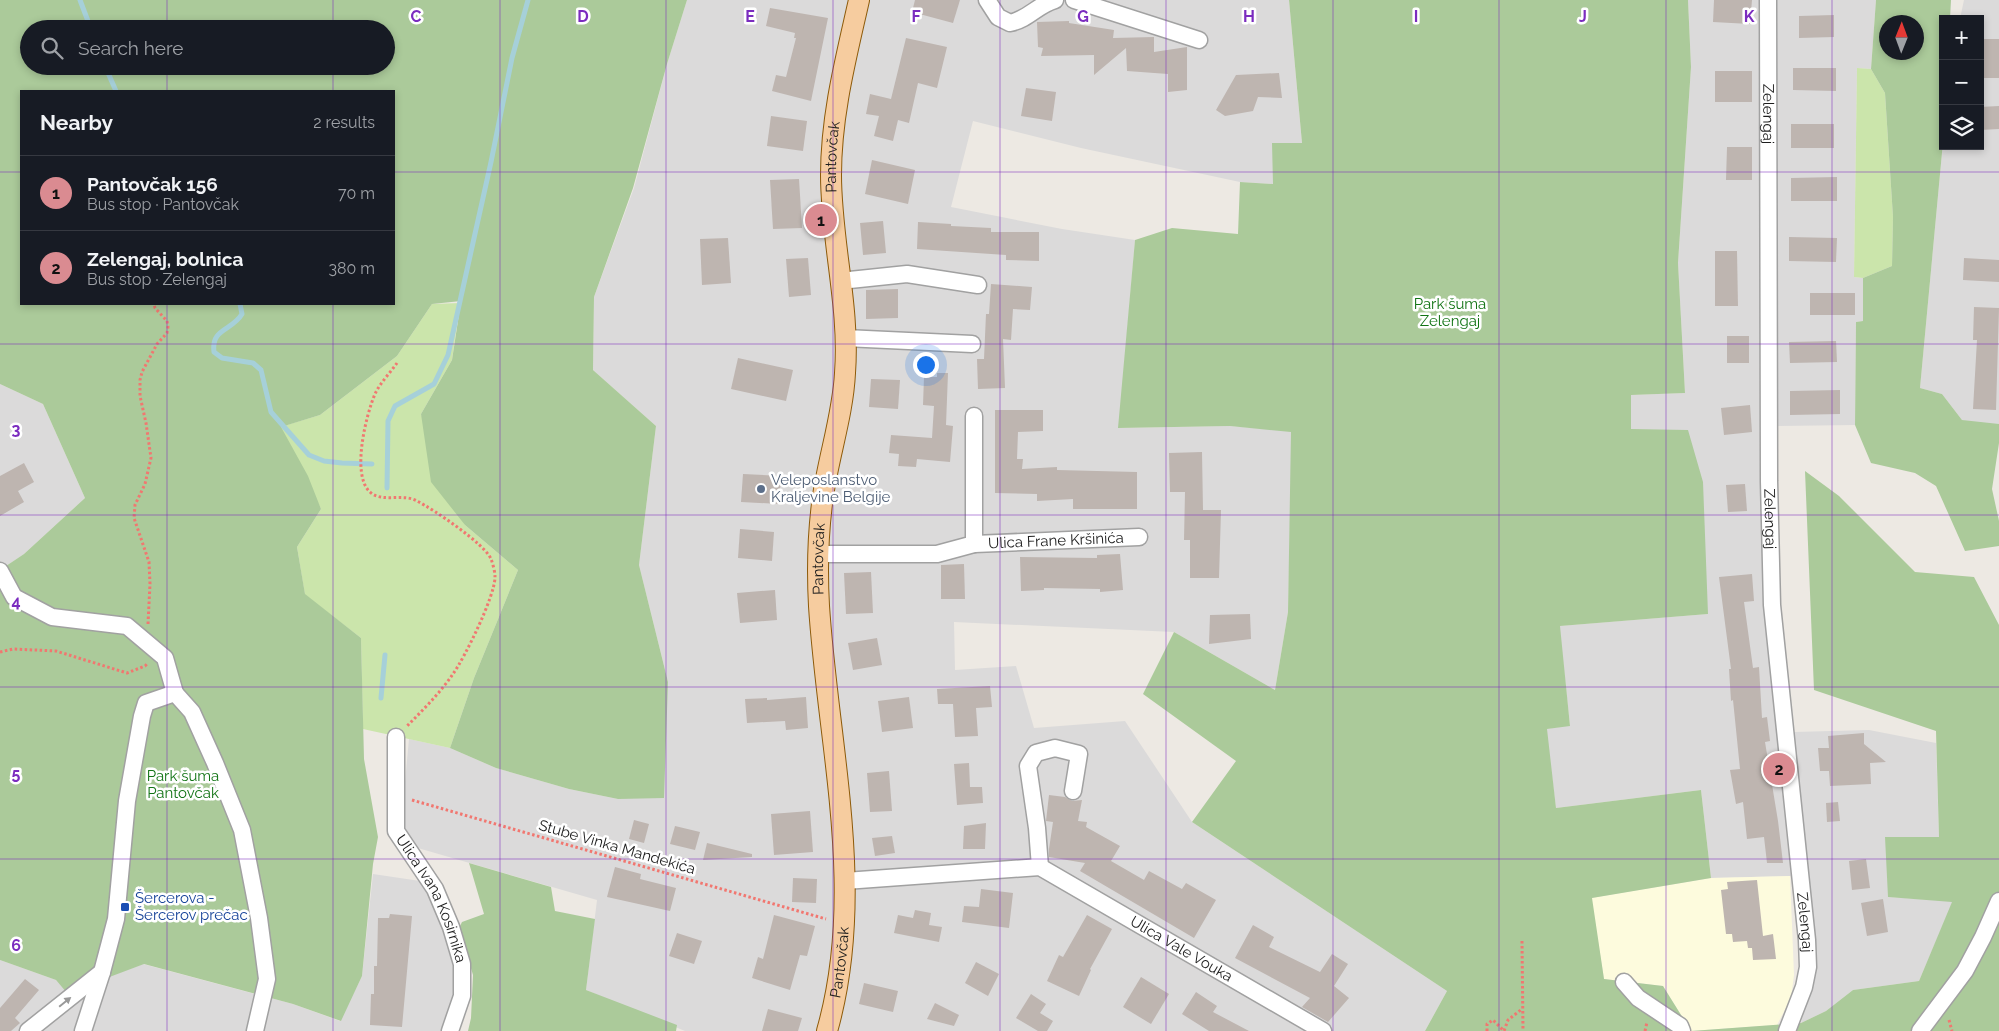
<!DOCTYPE html>
<meta charset="utf-8">
<style>
:root{--surface:#171b24;--page:#242831;--text:#f1f3f6;--muted:#9ea1a6;--line:#363941;--accent:#da8b91}
body{margin:0;font-family:Raleway,sans-serif;background:var(--page);color:var(--text)}
.controls{position:absolute;right:15px;top:15px;display:grid;overflow:hidden;border-radius:0px;box-shadow:0 2px 8px #0003}
.controls button{width:45px;height:45px;display:grid;place-items:center;padding:0;border:0;border-bottom:1px solid var(--line);background:var(--surface);color:var(--text);font:25px sans-serif}
.compass{position:absolute;left:1879px;top:15px;width:45px;height:45px;border-radius:50%;background:var(--surface);box-shadow:0 2px 8px #0003;rotate:1deg}
.you{position:absolute;left:925px;top:364px;width:18px;height:18px;margin:-12px;border:4px solid #fff;border-radius:50%;background:#1a73e8;box-shadow:0 0 0 8px #1a73e833}
.badge{display:grid;place-items:center;width:32px;height:32px;border-radius:50%;background:var(--accent);color:#111;font-size:16px;font-weight:700}
.pin{position:absolute;translate:-50% -50%;border:2px solid #fff;box-shadow:0 1px 5px #0006}
.list{margin:0;padding:0;list-style:none}
h2{display:flex;justify-content:space-between;align-items:center;height:65px;margin:0;padding:0 20px;font-size:21px}
h2 small{font-size:16px;font-weight:400;color:var(--muted)}
.list li{display:grid;grid-template-columns:32px 1fr auto;gap:15px;align-items:center;box-sizing:border-box;height:75px;padding:0 20px;border-top:1px solid var(--line)}
.list b{display:block;font-size:19px;white-space:nowrap}
.list p{margin:0;font-size:16px;white-space:nowrap;color:var(--muted)}
.list em{font-size:16px;font-style:normal;color:var(--muted)}
.icon{flex:none;width:28px;height:28px;fill:none;stroke:currentColor;stroke-width:2;stroke-linecap:round;stroke-linejoin:round}
.map{position:relative;flex:none;width:1999px;height:1031px;overflow:hidden}
.search{position:absolute;background:var(--surface);box-shadow:0 2px 8px #0003;left:20px;top:20px;width:375px;height:55px;display:flex;align-items:center;gap:12px;box-sizing:border-box;padding:0 18px;border-radius:28px;color:var(--muted);font-size:19px}
.panel{position:absolute;background:var(--surface);box-shadow:0 2px 8px #0003;left:20px;top:90px;width:375px;height:215px;border-radius:0px}
.map>svg:first-child{display:block}
.residential{fill:#dbdada}
.education{fill:#fdfbdd}
.grass{fill:#cbe5ab}
.forest{fill:#abca9a;fill-rule:evenodd}
.lines{fill:none;stroke-linecap:round;stroke-linejoin:round}
.stream{stroke:#a6d0d9;stroke-width:5}
.building{fill:#beb5b0}
.minor-casing{stroke:#a1a1a1;stroke-width:19}
.major-casing{stroke:#8d5a09;stroke-width:22}
.path{stroke:#f17770;stroke-width:3;stroke-dasharray:2.5 2.5;stroke-linecap:butt}
.minor{stroke:#fff;stroke-width:16}
.major{stroke:#f6cc9f;stroke-width:20}
.oneway{fill:#999}
.grid{fill:none;stroke:#7b2cbf;stroke-width:1;stroke-opacity:0.55}
.service-dot{fill:#5c6f8a;stroke:#fff;stroke-width:2}
.transit-dot{fill:#1a4fb4;stroke:#fff;stroke-width:2}
.labels{text-anchor:middle;dominant-baseline:central;stroke-width:5;stroke-linejoin:round;paint-order:stroke}
.street-label{font-size:15px;fill:#1d1d1d;stroke:#fff}
.park-label{font-size:15px;fill:#127415;stroke:#fff}
.service-label{font-size:15px;fill:#4e5e75;stroke:#fff;text-anchor:start}
.transit-label{font-size:15px;fill:#164399;stroke:#fff;text-anchor:start}
.grid-label{font-size:16px;text-anchor:middle;font-weight:bold;fill:#7b2cbf;stroke:#fff;stroke-width:5;stroke-linejoin:round;paint-order:stroke}
</style>
<div class="map">
<svg width="1999" height="1031" viewBox="0 0 1999 1031">
<rect width="100%" height="100%" fill="#ede9e3"/>
<g class="residential">
<polygon points="687,0 1289,0 1302,144 1273,184 1240,182 1081,148 973,121 951,207 1062,229 1135,240 1119,428 1230,426 1292,431 1288,612 1275,690 1174,632 954,622 955,670 1016,666 1034,728 1125,721 1192,822 1447,991 1425,1031 685,1031 586,990 597,900 411,846 403,830 402,814 409,739 450,748 496,768 569,789 618,799 668,682 639,565 656,426 593,370 594,297 634,188 667,64"/>
<polygon points="1688,0 1761,0 1765,423 1795,876 1711,878 1701,790 1556,808 1546,729 1570,725 1559,626 1708,614 1631,430 1631,395 1685,393 1678,263 1691,67"/>
<polygon points="1773,0 1876,0 1871,69 1857,68 1854,277 1863,278 1863,321 1856,322 1855,425 1776,426"/>
<polygon points="1964,0 1999,0 1999,432 1962,420 1942,394 1920,388 1943,142 1943,146 1980,146 1980,19 1960,19"/>
<polygon points="0,384 43,404 85,498 24,554 0,570"/>
<polygon points="1869,730 1936,743 1939,837 1888,897 1953,901 1919,981 1853,990 1826,1011 1801,1023 1814,970 1794,732"/>
<polygon points="373,874 420,881 432,899 453,945 457,983 443,1031 0,1031 0,960 56,980 67,992 143,964 293,1004 340,1021 362,976"/>
</g>
<polygon class="education" points="1790,876 1794,975 1791,998 1777,1025 1691,1031 1663,986 1604,979 1591,898 1711,878"/>
<g class="grass">
<polygon points="1857,68 1871,69 1885,93 1893,217 1892,266 1863,278 1854,277"/>
<polygon points="460,303 452,360 421,414 465,525 518,570 474,678 450,748 363,729 361,638 305,595 297,547 321,509 280,427 320,415 397,356 432,304"/>
</g>
<g class="forest">
<path d="M0,0H687L667,64L633,188L594,297L593,370L656,426L639,565L668,682L664,798L618,799L569,789L496,768L450,748L474,678L518,570L465,525L431,482L421,414L452,360L461,301L432,304L397,356L320,415L281,427L308,476L321,509L297,547L305,594L361,638L364,759L378,837L373,864L362,976L341,1021L293,1004L144,964L67,993L56,980L0,960V570L24,554L85,498L43,404L0,384ZM29,29H386V66H29ZM21,91H394V304H21Z"/>
<polygon points="1289,0 1688,0 1691,67 1678,263 1685,393 1631,395 1631,429 1688,430 1703,482 1708,614 1560,626 1570,726 1547,729 1556,808 1701,790 1711,878 1592,898 1604,979 1663,986 1691,1031 1801,1023 1826,1011 1853,990 1919,981 1952,902 1888,897 1885,837 1939,837 1936,731 1814,690 1805,471 1839,496 1915,572 1974,577 1999,625 1999,1031 1425,1031 1447,991 1192,822 1236,761 1143,694 1174,632 1275,690 1288,612 1291,432 1230,426 1118,428 1135,240 1172,228 1238,234 1240,182 1273,184 1272,143 1302,143"/>
<path d="M1876,0H1951L1950,19H1943V142L1920,388L1942,394L1962,420L1999,424V443L1992,489L1999,521V546L1965,551L1936,486L1915,473L1871,463L1855,425L1856,322L1863,321V278L1892,266L1893,217L1885,93L1871,69ZM1886,22H1916V52H1886Z"/>
<polygon points="469,863 551,887 555,911 595,919 586,990 677,1025 676,1031 468,1031 471,1018 473,975 459,928 462,922 484,914"/>
</g>
<g class="lines">
<g class="stream">
<polyline points="80,0 91,29"/>
<polyline points="105,66 116,91"/>
<path d="M240,304L242,314C232,331 211,328 214,352L222,358L253,363L261,370L271,412L309,455L324,461L342,463L372,464"/>
<polyline points="387,488 388,421 395,406 434,384 448,355 491,162 512,58 528,0"/>
<polyline points="381,698 385,655"/>
</g>
</g>
<g class="building">
<polygon points="915,0 960,0 953,23 912,12"/>
<polygon points="1714,0 1752,0 1750,24 1713,22"/>
<polygon points="770,8 828,18 811,101 772,91 776,75 786,77 796,38 794,38 795,33 766,26"/>
<polygon points="1834,15 1834,37 1799,38 1799,16"/>
<polygon points="1069,21 1069,23 1114,30 1113,38 1154,37 1154,52 1187,47 1187,90 1168,92 1168,74 1127,71 1126,48 1094,75 1094,55 1041,56 1043,48 1038,47 1037,22"/>
<polygon points="906,38 947,47 937,88 918,83 909,123 898,120 893,141 874,136 879,116 866,114 870,94 891,99"/>
<polygon points="1984,39 1999,39 1999,78 1982,78"/>
<polygon points="1793,68 1836,68 1836,91 1793,90"/>
<rect x="1715" y="71" width="37" height="31"/>
<polygon points="1279,73 1282,98 1258,97 1253,111 1225,116 1216,110 1236,75"/>
<polygon points="1026,88 1056,92 1052,121 1021,116"/>
<polygon points="1999,106 1999,129 1980,130 1980,107"/>
<polygon points="771,116 807,121 803,151 767,146"/>
<rect x="1791" y="124" width="43" height="24"/>
<polygon points="1727,147 1752,147 1752,180 1726,180"/>
<polygon points="872,160 915,170 908,204 865,194"/>
<polygon points="1837,177 1837,201 1791,201 1791,178"/>
<polygon points="799,179 802,228 773,229 770,180"/>
<polygon points="883,221 886,253 863,255 860,223"/>
<polygon points="918,222 951,224 951,226 991,228 991,232 1039,232 1039,261 1006,260 1006,255 917,249"/>
<polygon points="1789,237 1837,238 1836,262 1789,261"/>
<polygon points="728,238 731,283 702,285 700,239"/>
<polygon points="1715,251 1737,251 1738,306 1715,306"/>
<polygon points="808,258 811,295 789,297 786,259"/>
<polygon points="1964,258 1999,260 1999,282 1963,280"/>
<polygon points="991,284 1032,287 1030,310 1013,309 1011,340 1003,339 1005,388 978,389 977,359 984,359 986,314 989,314"/>
<polygon points="898,289 898,318 866,319 866,290"/>
<rect x="1810" y="293" width="45" height="22"/>
<polygon points="1974,307 1999,308 1996,410 1973,409 1977,340 1973,340"/>
<rect x="1727" y="336" width="22" height="27"/>
<polygon points="1836,341 1837,362 1790,363 1789,342"/>
<polygon points="738,358 793,370 786,401 731,389"/>
<polygon points="937,373 948,373 946,425 953,426 950,462 917,459 916,467 898,466 899,454 889,453 891,435 932,438 934,406 923,405 924,377 937,377"/>
<polygon points="871,379 900,380 898,409 869,407"/>
<polygon points="1840,390 1840,414 1790,415 1790,391"/>
<polygon points="1750,405 1752,432 1724,435 1721,408"/>
<polygon points="995,410 1043,410 1043,431 1018,432 1017,459 1023,459 1022,469 1057,467 1057,470 1137,472 1137,509 1073,509 1073,499 1037,501 1037,494 995,493"/>
<polygon points="1202,452 1203,510 1221,510 1219,578 1190,578 1190,540 1184,540 1185,492 1170,492 1169,453"/>
<polygon points="24,463 34,482 18,491 24,502 0,516 0,476"/>
<polygon points="743,474 781,476 779,504 741,502"/>
<polygon points="1745,484 1747,511 1728,512 1726,485"/>
<polygon points="740,529 774,532 772,561 738,558"/>
<polygon points="1120,554 1123,590 1100,592 1100,589 1044,588 1044,590 1021,591 1020,557 1097,558 1097,555"/>
<polygon points="964,564 965,599 941,599 941,565"/>
<polygon points="871,572 873,613 846,614 844,573"/>
<polygon points="1752,574 1754,601 1744,602 1753,668 1759,667 1762,718 1767,717 1770,741 1765,742 1778,821 1783,863 1767,863 1764,837 1747,839 1743,802 1736,804 1730,770 1740,769 1733,700 1731,701 1729,669 1731,669 1719,577"/>
<polygon points="775,590 777,620 740,623 737,593"/>
<polygon points="1250,614 1251,639 1209,644 1210,615"/>
<polygon points="877,638 882,665 853,670 848,643"/>
<polygon points="990,686 992,707 976,708 978,736 955,737 953,704 938,704 937,689"/>
<polygon points="806,697 808,728 786,730 785,721 747,723 745,699 767,698 767,700"/>
<polygon points="909,697 913,728 882,732 878,701"/>
<polygon points="1864,733 1864,744 1886,762 1870,763 1871,784 1830,786 1829,771 1820,771 1818,748 1829,748 1828,736"/>
<polygon points="969,763 970,787 982,787 983,803 957,805 954,764"/>
<polygon points="889,771 892,811 870,812 867,773"/>
<polygon points="1049,795 1065,797 1072,801 1082,800 1078,821 1087,822 1086,827 1120,846 1111,861 1144,880 1149,871 1182,889 1186,883 1216,900 1194,938 1080,871 1085,863 1049,857 1049,849 1053,822 1046,821"/>
<polygon points="1838,802 1840,821 1827,822 1826,803"/>
<polygon points="810,811 813,852 774,855 771,814"/>
<polygon points="634,820 649,824 644,843 629,839"/>
<polygon points="986,823 985,849 963,849 964,826"/>
<polygon points="675,826 700,832 695,850 670,844"/>
<polygon points="892,836 895,853 875,856 872,838"/>
<polygon points="707,843 752,854 752,857 703,860"/>
<polygon points="1866,859 1870,888 1852,890 1849,861"/>
<polygon points="615,867 641,874 640,879 676,888 670,911 607,897"/>
<polygon points="793,878 817,879 816,903 792,902"/>
<polygon points="1757,880 1763,936 1773,934 1776,959 1753,960 1752,948 1748,948 1747,941 1733,942 1732,934 1726,934 1721,890 1728,889 1727,882"/>
<polygon points="981,889 1013,893 1009,928 962,922 964,906 979,907"/>
<polygon points="1883,899 1888,932 1867,936 1861,903"/>
<polygon points="915,910 931,913 929,925 942,927 939,942 894,933 898,915 913,918"/>
<polygon points="390,914 412,916 402,1027 370,1025 371,994 374,994 374,966 377,966 378,918 389,918"/>
<polygon points="774,915 815,926 807,956 800,955 790,990 752,978 758,957 763,959"/>
<polygon points="1087,915 1112,929 1090,969 1091,970 1079,996 1047,981 1059,955 1063,957"/>
<polygon points="1253,925 1274,937 1269,947 1320,972 1332,954 1348,964 1334,986 1349,998 1328,1022 1302,1007 1310,998 1235,958"/>
<polygon points="677,933 702,941 694,964 669,956"/>
<polygon points="976,962 999,974 988,996 965,983"/>
<polygon points="1141,977 1169,994 1151,1024 1123,1007"/>
<polygon points="25,979 39,990 15,1018 20,1023 11,1031 0,1031 0,1008"/>
<polygon points="864,983 898,991 893,1012 859,1004"/>
<polygon points="1196,992 1217,1006 1213,1012 1249,1031 1209,1031 1182,1014"/>
<polygon points="1031,994 1046,1004 1040,1013 1053,1021 1047,1031 1038,1031 1016,1018"/>
<polygon points="935,1003 959,1015 954,1026 927,1019"/>
<polygon points="768,1009 802,1018 798,1031 762,1031"/>
</g>
<g class="lines">
<g class="minor-casing">
<g id="minor">
<path d="M987,0L998,17L1010,23C1029,19 1037,5 1055,0"/>
<polyline points="1074,0 1199,40"/>
<path id="s1" d="M1768,0L1769,481L1772,605L1807,940L1808,967L1804,987L1787,1031"/>
<polyline points="840,281 907,274 978,285"/>
<polyline points="845,338 972,344"/>
<path id="s2" d="M974,544L1139,537"/>
<polyline points="818,554 937,554 974,544 974,416"/>
<polyline points="0,571 14,597 52,617 127,626 165,658 175,693"/>
<path id="s3" d="M396,737V831L435,889L451,927L462,964V996L450,1031"/>
<polyline points="1040,867 1037,828 1028,766 1036,753 1055,748 1079,754 1073,791"/>
<path id="s4" d="M845,881L1040,867L1323,1031"/>
<polyline points="1624,982 1638,998 1680,1026 1682,1031"/>
<polyline points="28,1031 102,972"/>
<polyline points="83,1031 102,972 116,919 127,801 142,716 146,703 175,693 192,712 215,763 242,830 259,918 267,979 255,1031"/>
<polyline points="1920,1031 1965,971 1983,937 1999,901"/>
</g>
</g>
<g class="major-casing">
<g id="major">
<path id="s5" d="M827,1031C867,891 828,747 819,606C817,570 818,532 823,496C829,455 843,414 845,373C850,307 831,241 831,175C831,115 846,58 859,0"/>
</g>
</g>
<g class="path">
<path d="M397,363C390,373 380,383 375,394C366,415 351,475 370,492C381,503 404,493 417,501C433,509 485,544 491,559C493,564 495,572 495,577C495,596 465,657 453,674C440,693 422,711 406,727"/>
<polyline points="148,624 150,584 149,562 134,518 135,505 145,484 151,458 146,423 140,396 140,380 142,372 157,344 167,333 168,327 167,321 155,308 154,304"/>
<polyline points="0,652 13,649 56,651 127,673 145,666 148,663"/>
<polyline points="412,800 826,919"/>
<polyline points="1522,941 1523,1031"/>
<polyline points="1949,1020 1952,1031"/>
<polyline points="1487,1031 1487,1024 1493,1020 1504,1031 1508,1020 1522,1009"/>
<polyline points="1645,1031 1647,1022"/>
</g>
<use href="#minor" class="minor"/>
<use href="#major" class="major"/>
</g>
<defs><path id="oneway-solid" d="M-6-.8H1V-3.2L6.5 0L1 3.2V.8H-6Z" transform="scale(1.25)"/></defs>
<use class="oneway" href="#oneway-solid" transform="translate(65 1002) rotate(-39)"/>
<path class="grid" d="M167,0V29M333,0V29M500,0V1031M666,0V1031M833,0V1031M1000,0V1031M1166,0V1031M1333,0V1031M1499,0V1031M1666,0V1031M1832,0V1031M167,66V91M333,66V91M0,172H21M394,172H1999M167,304V1031M333,304V1031M0,344H1999M0,515H1999M0,687H1999M0,859H1999"/>
<circle class="service-dot" cx="761" cy="489" r="5"/>
<rect class="transit-dot" x="120" y="902" width="10" height="10" rx="2.5"/>
<g class="labels">
<g class="street-label">
<text stroke="none"><textPath href="#s1" startOffset="114">Zelengaj</textPath></text>
<text stroke="none"><textPath href="#s5" startOffset="880">Pantovčak</textPath></text>
<text stroke="none"><textPath href="#s1" startOffset="519">Zelengaj</textPath></text>
<text stroke="none"><textPath href="#s2" startOffset="82">Ulica Frane Kršinića</textPath></text>
<text stroke="none"><textPath href="#s5" startOffset="475">Pantovčak</textPath></text>
<text transform="translate(617 847) rotate(16)">Stube Vinka Mandekića</text>
<text stroke="none"><textPath href="#s3" startOffset="171">Ulica Ivana Kosirnika</textPath></text>
<text stroke="none"><textPath href="#s1" startOffset="924">Zelengaj</textPath></text>
<text stroke="none"><textPath href="#s4" startOffset="359">Ulica Vale Vouka</textPath></text>
<text stroke="none"><textPath href="#s5" startOffset="70">Pantovčak</textPath></text>
</g>
<g class="park-label">
<text x="1450" y="304">Park šuma<tspan x="1450" dy="17">Zelengaj</tspan></text>
<text x="183" y="776">Park šuma<tspan x="183" dy="17">Pantovčak</tspan></text>
</g>
<g class="service-label">
<text x="771" y="480">Veleposlanstvo<tspan x="771" dy="17">Kraljevine Belgije</tspan></text>
</g>
<g class="transit-label">
<text x="135" y="898">Šercerova -<tspan x="135" dy="17">Šercerov prečac</tspan></text>
</g>
</g>
<g class="grid-label">
<text x="416" y="22">C</text>
<text x="583" y="22">D</text>
<text x="750" y="22">E</text>
<text x="916" y="22">F</text>
<text x="1083" y="22">G</text>
<text x="1249" y="22">H</text>
<text x="1416" y="22">I</text>
<text x="1583" y="22">J</text>
<text x="1749" y="22">K</text>
<text x="16" y="435">3</text>
<text x="16" y="607">4</text>
<text x="16" y="779">5</text>
<text x="16" y="951">6</text>
</g>
</svg>
<div class="controls">
<button>+</button>
<button>−</button>
<button><svg class="icon" aria-label="layers" viewBox="0 0 24 24"><path d="M12 4l9 5-9 5-9-5zM3 14l9 5 9-5"/></svg></button>
</div>
<svg class="compass" viewBox="-18 -18 36 36"><path d="M0-13l5 13h-10z" fill="#e53935"/><path d="M0 13l5-13h-10z" fill="#9ea1a6"/></svg>
<div class="you"></div>
<div class="pin badge" style="left:821px;top:220px">1</div>
<div class="pin badge" style="left:1779px;top:769px">2</div>
<div class="search"><svg class="icon" aria-label="search" viewBox="0 0 24 24"><circle cx="10" cy="10" r="6"/><path d="M15 15l6 6"/></svg>Search here</div>
<section class="panel">
<h2>Nearby<small>2 results</small></h2>
<ul class="list">
<li><span class="badge">1</span><div><b>Pantovčak 156</b><p>Bus stop · Pantovčak</p></div><em>70 m</em></li>
<li><span class="badge">2</span><div><b>Zelengaj, bolnica</b><p>Bus stop · Zelengaj</p></div><em>380 m</em></li>
</ul>
</section>
</div>
